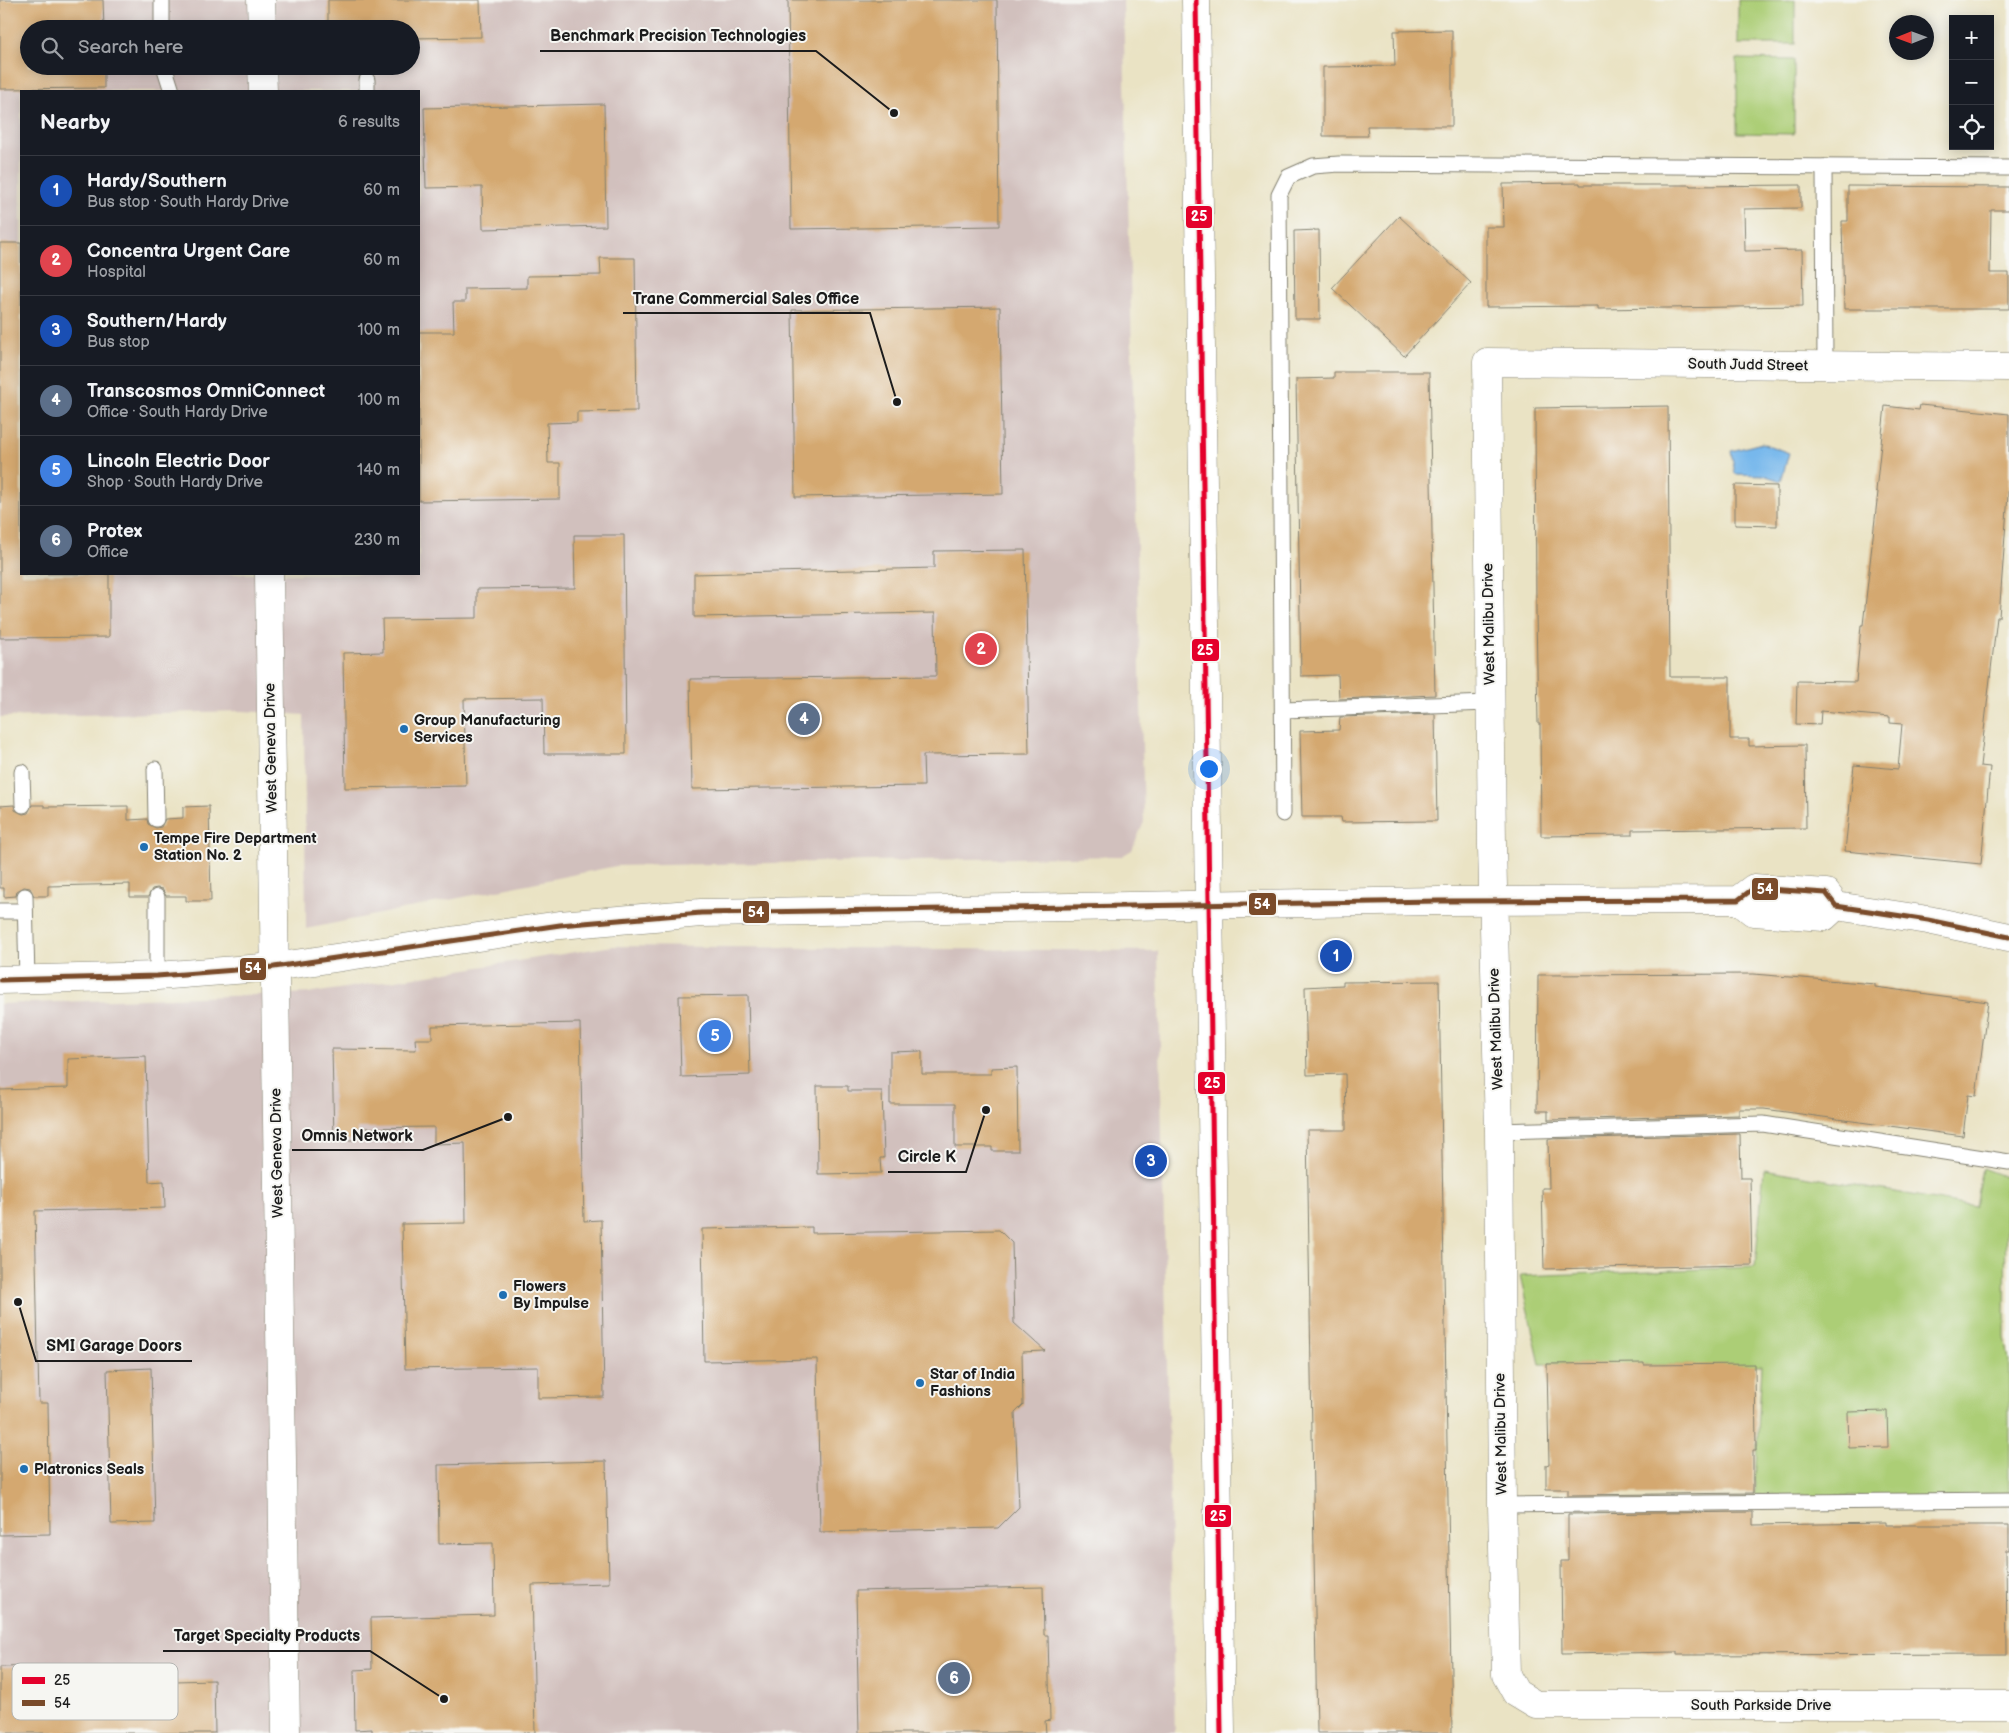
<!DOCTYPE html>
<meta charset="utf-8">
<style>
:root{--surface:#171b24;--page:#242831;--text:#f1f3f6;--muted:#9ea1a6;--line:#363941;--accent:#2563eb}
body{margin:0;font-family:"Balsamiq Sans",sans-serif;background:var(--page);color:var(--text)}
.controls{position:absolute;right:15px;top:15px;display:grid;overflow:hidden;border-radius:0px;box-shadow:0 2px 12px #0003}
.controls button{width:45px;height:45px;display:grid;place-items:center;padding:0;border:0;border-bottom:1px solid var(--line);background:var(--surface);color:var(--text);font:25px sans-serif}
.compass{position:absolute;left:1889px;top:15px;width:45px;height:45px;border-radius:50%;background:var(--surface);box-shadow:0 2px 12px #0003;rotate:269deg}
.you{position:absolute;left:1208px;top:768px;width:18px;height:18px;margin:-12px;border:4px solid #fff;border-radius:50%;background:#1a73e8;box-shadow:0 0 0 8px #1a73e833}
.badge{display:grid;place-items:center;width:32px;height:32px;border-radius:50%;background:var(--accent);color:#fff;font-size:16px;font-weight:700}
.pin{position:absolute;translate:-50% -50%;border:2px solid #fff;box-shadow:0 1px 5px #0006}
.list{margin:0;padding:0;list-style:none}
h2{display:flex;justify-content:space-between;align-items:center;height:65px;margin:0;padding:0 20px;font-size:21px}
h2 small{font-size:16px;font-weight:400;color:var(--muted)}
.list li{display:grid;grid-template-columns:32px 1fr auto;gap:15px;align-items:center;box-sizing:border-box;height:70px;padding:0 20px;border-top:1px solid var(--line)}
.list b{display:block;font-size:19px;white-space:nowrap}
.list p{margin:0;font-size:16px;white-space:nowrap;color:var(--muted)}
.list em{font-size:16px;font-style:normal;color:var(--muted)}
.icon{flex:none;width:28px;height:28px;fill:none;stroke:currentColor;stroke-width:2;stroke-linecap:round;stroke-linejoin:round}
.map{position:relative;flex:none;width:2009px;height:1733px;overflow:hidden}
.search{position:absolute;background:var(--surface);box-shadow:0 2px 12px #0003;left:20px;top:20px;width:400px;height:55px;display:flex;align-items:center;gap:12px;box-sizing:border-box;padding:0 18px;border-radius:28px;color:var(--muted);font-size:19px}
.panel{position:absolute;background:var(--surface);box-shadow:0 2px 12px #0003;left:20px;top:90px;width:400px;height:485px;border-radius:0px}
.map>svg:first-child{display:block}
.industrial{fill:#d1c0bd;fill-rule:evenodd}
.green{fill:#acce76;stroke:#647549}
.water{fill:#77b8ec;stroke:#4a6a84}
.building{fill:#d4a870}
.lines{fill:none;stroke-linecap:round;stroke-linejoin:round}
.service-casing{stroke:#838070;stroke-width:17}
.minor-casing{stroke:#838070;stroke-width:29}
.tertiary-casing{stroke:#838070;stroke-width:29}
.secondary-casing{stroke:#838070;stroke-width:29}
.service{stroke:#fff;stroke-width:15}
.minor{stroke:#fff;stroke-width:28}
.tertiary{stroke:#fff;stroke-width:28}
.secondary{stroke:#fff;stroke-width:28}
.bus-1-casing{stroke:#f6f6f2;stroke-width:9}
.bus-2-casing{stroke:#f6f6f2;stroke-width:9}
.bus-1{stroke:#e4002b;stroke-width:5}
.bus-2{stroke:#7a4b2a;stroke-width:5}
.poi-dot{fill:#1f6fb2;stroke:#f6f6f2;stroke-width:2}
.labels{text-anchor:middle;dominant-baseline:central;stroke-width:4;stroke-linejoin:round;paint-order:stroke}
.street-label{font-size:15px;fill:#1c1c1c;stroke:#f6f6f2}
.poi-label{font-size:15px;font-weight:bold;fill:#1c1c1c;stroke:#f6f6f2;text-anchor:start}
.key{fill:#f6f6f2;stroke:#b5b5b2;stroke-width:1}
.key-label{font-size:14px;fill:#1c1c1c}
.leader{fill:none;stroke:#1c1c1c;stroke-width:2}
.callout-dot{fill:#1c1c1c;stroke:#f6f6f2;stroke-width:2}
.callout-label{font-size:16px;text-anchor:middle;font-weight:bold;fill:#1c1c1c;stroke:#f6f6f2;stroke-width:4;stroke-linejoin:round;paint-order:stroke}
.line-badge{stroke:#f6f6f2;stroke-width:2}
.badge-label{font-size:14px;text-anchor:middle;font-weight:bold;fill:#fff}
</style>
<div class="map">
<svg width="2009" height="1733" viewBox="0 0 2009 1733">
<rect width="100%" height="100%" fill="#f6f6f2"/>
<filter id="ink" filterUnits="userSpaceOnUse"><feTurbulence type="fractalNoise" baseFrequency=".02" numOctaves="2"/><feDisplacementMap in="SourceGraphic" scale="10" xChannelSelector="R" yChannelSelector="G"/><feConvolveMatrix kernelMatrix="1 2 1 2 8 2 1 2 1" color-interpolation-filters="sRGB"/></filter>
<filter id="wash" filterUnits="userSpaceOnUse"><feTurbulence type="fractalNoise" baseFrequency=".0096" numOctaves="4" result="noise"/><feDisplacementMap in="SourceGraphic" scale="20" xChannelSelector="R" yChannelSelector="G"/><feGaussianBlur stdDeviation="1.12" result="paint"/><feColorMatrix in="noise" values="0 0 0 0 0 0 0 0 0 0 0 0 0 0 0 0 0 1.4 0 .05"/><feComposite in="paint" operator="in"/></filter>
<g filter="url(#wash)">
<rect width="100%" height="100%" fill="#eae3c4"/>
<g class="industrial">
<path d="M0,0H1123L1144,822L1132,850L1122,856L616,866L306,929L304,715L242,711L0,717ZM29,29H411V66H29ZM21,91H419V574H21Z"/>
<polygon points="613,946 1158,951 1175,1733 0,1733 0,1004 313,993"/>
</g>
<g class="green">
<rect x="1738" y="0" width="57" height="44"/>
<polygon points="1737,59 1794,60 1794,134 1737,133"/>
<polygon points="1982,1168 2006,1177 2005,1338 2009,1360 2009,1500 1754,1495 1762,1366 1540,1364 1520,1276 1755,1267 1764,1169 1975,1206"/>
</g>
<polygon class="water" points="1762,443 1789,453 1781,481 1763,475 1735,474 1731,451"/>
<g id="blocks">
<g class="building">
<polygon points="0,0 103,0 104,29 29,29 29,66 104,66 104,88 0,89"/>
<polygon points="328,0 480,0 481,37 411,38 411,29 345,29 345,25 328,26"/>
<polygon points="788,0 997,0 999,226 791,229"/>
<polygon points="1452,30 1452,126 1367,126 1368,136 1323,136 1323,67 1395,66 1394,31"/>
<polygon points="604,104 606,226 483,229 482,187 426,188 424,108"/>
<polygon points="1580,183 1580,185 1690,185 1690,186 1801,185 1801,208 1744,209 1745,251 1802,250 1803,306 1598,309 1598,306 1486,307 1486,227 1504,227 1503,184"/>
<polygon points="1848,186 2009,187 2009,210 1991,210 1990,273 2009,273 2009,309 1844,309 1842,221 1848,221"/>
<polygon points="1399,216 1471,283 1404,356 1332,288"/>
<polygon points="1319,230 1320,319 1295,319 1294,231"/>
<polygon points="0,243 21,243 21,574 109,574 109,637 0,638"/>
<polygon points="600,258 635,258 637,411 577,412 577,422 547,423 548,463 560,463 560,499 419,501 419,332 454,332 453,302 465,302 465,289 527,288 527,276 601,275"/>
<polygon points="1000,307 1003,494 795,497 792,310"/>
<polygon points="1334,372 1429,372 1435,695 1339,699 1338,675 1301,676 1296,379 1334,378"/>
<polygon points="1920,405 2009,414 2009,481 1999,617 1997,617 1980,766 1990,767 1981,864 1845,851 1854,765 1898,769 1902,724 1890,723 1890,717 1821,711 1820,725 1796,724 1797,681 1856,682 1861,625 1863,625 1878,492 1876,491 1885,406 1919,410"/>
<polygon points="1668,406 1670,677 1730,677 1730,739 1749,739 1749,746 1805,745 1806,828 1632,830 1632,835 1541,836 1540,724 1538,724 1536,613 1535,408"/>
<polygon points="1735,485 1777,486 1777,526 1735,525"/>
<polygon points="574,535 624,535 626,754 544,754 543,698 464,699 466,786 345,788 343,653 383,652 382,619 477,618 477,589 575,588"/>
<polygon points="1025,550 1029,754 923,755 924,786 692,789 690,679 936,676 935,613 694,617 694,574 934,568 934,551"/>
<polygon points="1435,714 1437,821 1342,822 1341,817 1302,817 1300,731 1339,730 1340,717"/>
<polygon points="14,805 15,810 23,814 28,813 32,805 44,805 44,807 128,806 128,820 147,819 148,824 156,828 161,827 165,819 183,818 183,807 209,806 211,901 186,901 186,896 166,896 162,889 157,888 152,889 148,897 130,897 130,884 48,886 48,896 34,896 30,888 24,887 17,891 16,896 4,897 4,888 0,888 0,806"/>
<polygon points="1753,974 1875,984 1875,987 1988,1002 1976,1096 1968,1095 1963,1136 1764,1109 1739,1109 1739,1115 1548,1120 1548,1111 1537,1111 1538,975"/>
<polygon points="1439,981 1452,1733 1317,1733 1307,1130 1346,1130 1346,1118 1345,1074 1307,1075 1305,987 1343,985 1343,982"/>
<polygon points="748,995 750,1075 681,1077 679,996"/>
<polygon points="580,1023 584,1221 601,1220 604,1397 538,1398 538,1367 405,1369 402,1224 466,1223 465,1143 434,1144 434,1127 357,1128 357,1140 334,1140 332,1049 416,1050 415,1039 432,1039 432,1026"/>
<polygon points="922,1051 922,1074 991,1074 991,1068 1017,1067 1018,1151 992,1151 992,1147 955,1147 955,1104 890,1104 890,1052"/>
<polygon points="146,1056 149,1182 164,1181 165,1208 35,1211 39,1403 48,1403 50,1534 0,1535 0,1090 68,1088 68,1059"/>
<polygon points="817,1086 848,1086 848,1091 882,1091 884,1158 880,1158 881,1173 818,1174"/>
<polygon points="1740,1134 1741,1178 1750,1178 1752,1265 1544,1269 1542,1188 1549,1188 1548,1139"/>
<polygon points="812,1227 812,1233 999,1230 1012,1243 1014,1323 1045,1351 1022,1352 1023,1405 1015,1413 1019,1507 998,1528 820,1532 817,1359 704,1361 702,1229"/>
<polygon points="1644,1363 1644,1365 1755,1364 1756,1451 1753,1451 1753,1493 1568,1495 1568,1489 1546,1489 1546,1465 1549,1464 1547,1364"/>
<polygon points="151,1368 155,1523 111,1524 107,1370"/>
<polygon points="1887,1411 1888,1447 1849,1448 1848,1412"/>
<polygon points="606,1461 609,1583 532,1585 535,1733 372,1733 372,1729 355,1730 354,1670 372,1669 371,1618 494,1615 493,1543 439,1544 438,1465"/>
<polygon points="1753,1512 1753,1525 1886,1523 1886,1525 2009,1525 2009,1550 2006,1550 2007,1654 1677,1655 1677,1652 1562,1654 1561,1561 1568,1561 1568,1514"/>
<polygon points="1043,1587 1044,1635 1048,1635 1050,1720 1045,1721 1046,1733 859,1733 856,1591"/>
<polygon points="53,1666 53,1671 175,1669 175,1681 214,1680 215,1733 0,1733 0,1667"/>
</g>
</g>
</g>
<g filter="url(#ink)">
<use href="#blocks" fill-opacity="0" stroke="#838070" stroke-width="1"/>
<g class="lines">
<g class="service-casing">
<g id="service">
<polyline points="162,29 162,0"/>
<polyline points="164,66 172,91"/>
<polyline points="367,80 367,91"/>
<polyline points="1824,167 1825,366"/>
<polyline points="1283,710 1490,703"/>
<polyline points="155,769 156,819"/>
<polyline points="22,772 23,805"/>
<polyline points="1283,814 1279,195 1288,177 1313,166 1339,164 2009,168"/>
<polyline points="25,896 27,980"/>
<polyline points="157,897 157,976"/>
<polyline points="0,911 25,911"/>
<polyline points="1499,1131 1763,1124 2009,1162"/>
<polyline points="1502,1505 2009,1500"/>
</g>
</g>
<g class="minor-casing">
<g id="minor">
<polyline points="261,0 262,29"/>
<polyline points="262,66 263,91"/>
<polyline points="2009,367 1487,362 1492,846 1499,1131 1502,1505 1506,1675 1516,1693 1536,1705 2009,1705"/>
<polyline points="269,574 286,1733"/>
</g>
</g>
<g class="tertiary-casing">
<g id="tertiary">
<polyline points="1738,900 1753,912 1824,917 1836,906"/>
<polyline points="0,980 157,976 274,967 560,925 701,913 1439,901 1738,900 1754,888 1826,893 1836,906 1928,920 2009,937"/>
</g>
</g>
<g class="secondary-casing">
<polyline id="secondary" points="1196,0 1221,1733"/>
</g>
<use href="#service" class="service"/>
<use href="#minor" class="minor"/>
<use href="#tertiary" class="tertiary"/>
<use href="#secondary" class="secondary"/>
<g class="bus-1-casing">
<polyline id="bus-1" points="1196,0 1221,1733"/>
</g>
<g class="bus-2-casing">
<polyline id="bus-2" points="0,980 157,976 274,967 560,925 701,913 1439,901 1738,900 1754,888 1826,893 1836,906 1928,920 2009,937"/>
</g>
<use href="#bus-1" class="bus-1"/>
<use href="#bus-2" class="bus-2"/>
</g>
</g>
<g class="poi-dot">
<circle cx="404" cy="729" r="5"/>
<circle cx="144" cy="847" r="5"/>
<circle cx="503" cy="1295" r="5"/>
<circle cx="920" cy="1383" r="5"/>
<circle cx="24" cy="1469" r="5"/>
</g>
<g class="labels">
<g class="street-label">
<text transform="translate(1748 365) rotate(1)">South Judd Street</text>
<text transform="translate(1489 624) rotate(-91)">West Malibu Drive</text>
<text transform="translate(271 748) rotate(-91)">West Geneva Drive</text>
<text transform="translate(1496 1029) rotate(-92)">West Malibu Drive</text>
<text transform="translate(277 1153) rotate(-91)">West Geneva Drive</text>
<text transform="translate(1501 1434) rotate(-91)">West Malibu Drive</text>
<text x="1761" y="1705">South Parkside Drive</text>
</g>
<g class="poi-label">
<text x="414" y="720">Group Manufacturing<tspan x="414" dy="17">Services</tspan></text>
<text x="154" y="838">Tempe Fire Department<tspan x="154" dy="17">Station No. 2</tspan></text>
<text x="513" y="1286">Flowers<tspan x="513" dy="17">By Impulse</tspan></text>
<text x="930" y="1374">Star of India<tspan x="930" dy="17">Fashions</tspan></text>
<text x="34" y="1469">Platronics Seals</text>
</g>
</g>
<rect x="12" y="1663" width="166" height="57" rx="8" class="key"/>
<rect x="22" y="1677" width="23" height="7" fill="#e4002b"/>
<rect x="22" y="1700" width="23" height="6" fill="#7a4b2a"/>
<g class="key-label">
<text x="54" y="1685">25</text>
<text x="54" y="1708">54</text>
</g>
<path class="leader" d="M894 113L816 51H540M897 402L870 313H623M508 1117L423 1150H292M986 1110L966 1172H888M18 1302L36 1361H192M444 1699L370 1651H163"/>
<g class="callout-dot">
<circle cx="894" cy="113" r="5"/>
<circle cx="897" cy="402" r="5"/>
<circle cx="508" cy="1117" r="5"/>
<circle cx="986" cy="1110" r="5"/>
<circle cx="18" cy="1302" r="5"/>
<circle cx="444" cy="1699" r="5"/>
</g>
<g class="callout-label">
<text x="678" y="41">Benchmark Precision Technologies</text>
<text x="746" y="304">Trane Commercial Sales Office</text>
<text x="357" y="1141">Omnis Network</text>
<text x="927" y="1162">Circle K</text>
<text x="114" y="1351">SMI Garage Doors</text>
<text x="267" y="1641">Target Specialty Products</text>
</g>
<g class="line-badge">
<rect x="1185" y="205" width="28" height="24" rx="5" fill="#e4002b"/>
<rect x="1191" y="638" width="29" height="24" rx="5" fill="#e4002b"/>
<rect x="1751" y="877" width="28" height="24" rx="5" fill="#7a4b2a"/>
<rect x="1248" y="892" width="29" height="24" rx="5" fill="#7a4b2a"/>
<rect x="742" y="900" width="28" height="24" rx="5" fill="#7a4b2a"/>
<rect x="239" y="957" width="28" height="24" rx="5" fill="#7a4b2a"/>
<rect x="1197" y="1071" width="29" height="24" rx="5" fill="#e4002b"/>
<rect x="1204" y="1504" width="28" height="24" rx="5" fill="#e4002b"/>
</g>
<g class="badge-label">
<text x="1199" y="221">25</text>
<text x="1205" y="655">25</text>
<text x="1765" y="894">54</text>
<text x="1262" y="909">54</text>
<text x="756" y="917">54</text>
<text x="253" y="973">54</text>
<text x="1212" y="1088">25</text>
<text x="1218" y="1521">25</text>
</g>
</svg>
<div class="controls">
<button>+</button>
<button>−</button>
<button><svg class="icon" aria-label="locate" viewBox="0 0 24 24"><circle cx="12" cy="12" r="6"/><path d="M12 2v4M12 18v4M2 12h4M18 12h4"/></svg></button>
</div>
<svg class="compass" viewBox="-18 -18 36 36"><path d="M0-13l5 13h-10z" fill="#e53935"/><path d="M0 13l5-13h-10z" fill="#9ea1a6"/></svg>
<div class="you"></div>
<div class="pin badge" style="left:1336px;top:956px;background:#1a4fb4">1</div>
<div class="pin badge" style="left:981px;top:649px;background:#e0444e">2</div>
<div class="pin badge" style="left:1151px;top:1161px;background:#1a4fb4">3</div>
<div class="pin badge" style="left:804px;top:719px;background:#5c6f8a">4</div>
<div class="pin badge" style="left:715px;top:1036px;background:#3f7fe0">5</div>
<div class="pin badge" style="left:954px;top:1678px;background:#5c6f8a">6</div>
<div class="search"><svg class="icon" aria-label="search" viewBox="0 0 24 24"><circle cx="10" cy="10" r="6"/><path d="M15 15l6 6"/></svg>Search here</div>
<section class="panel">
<h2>Nearby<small>6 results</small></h2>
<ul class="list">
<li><span class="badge" style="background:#1a4fb4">1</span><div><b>Hardy/Southern</b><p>Bus stop · South Hardy Drive</p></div><em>60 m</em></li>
<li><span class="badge" style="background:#e0444e">2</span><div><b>Concentra Urgent Care</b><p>Hospital</p></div><em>60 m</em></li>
<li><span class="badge" style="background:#1a4fb4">3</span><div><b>Southern/Hardy</b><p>Bus stop</p></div><em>100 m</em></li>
<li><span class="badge" style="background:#5c6f8a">4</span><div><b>Transcosmos OmniConnect</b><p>Office · South Hardy Drive</p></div><em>100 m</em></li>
<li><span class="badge" style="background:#3f7fe0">5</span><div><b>Lincoln Electric Door</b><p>Shop · South Hardy Drive</p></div><em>140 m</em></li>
<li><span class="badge" style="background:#5c6f8a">6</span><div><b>Protex</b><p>Office</p></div><em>230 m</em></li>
</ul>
</section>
</div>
